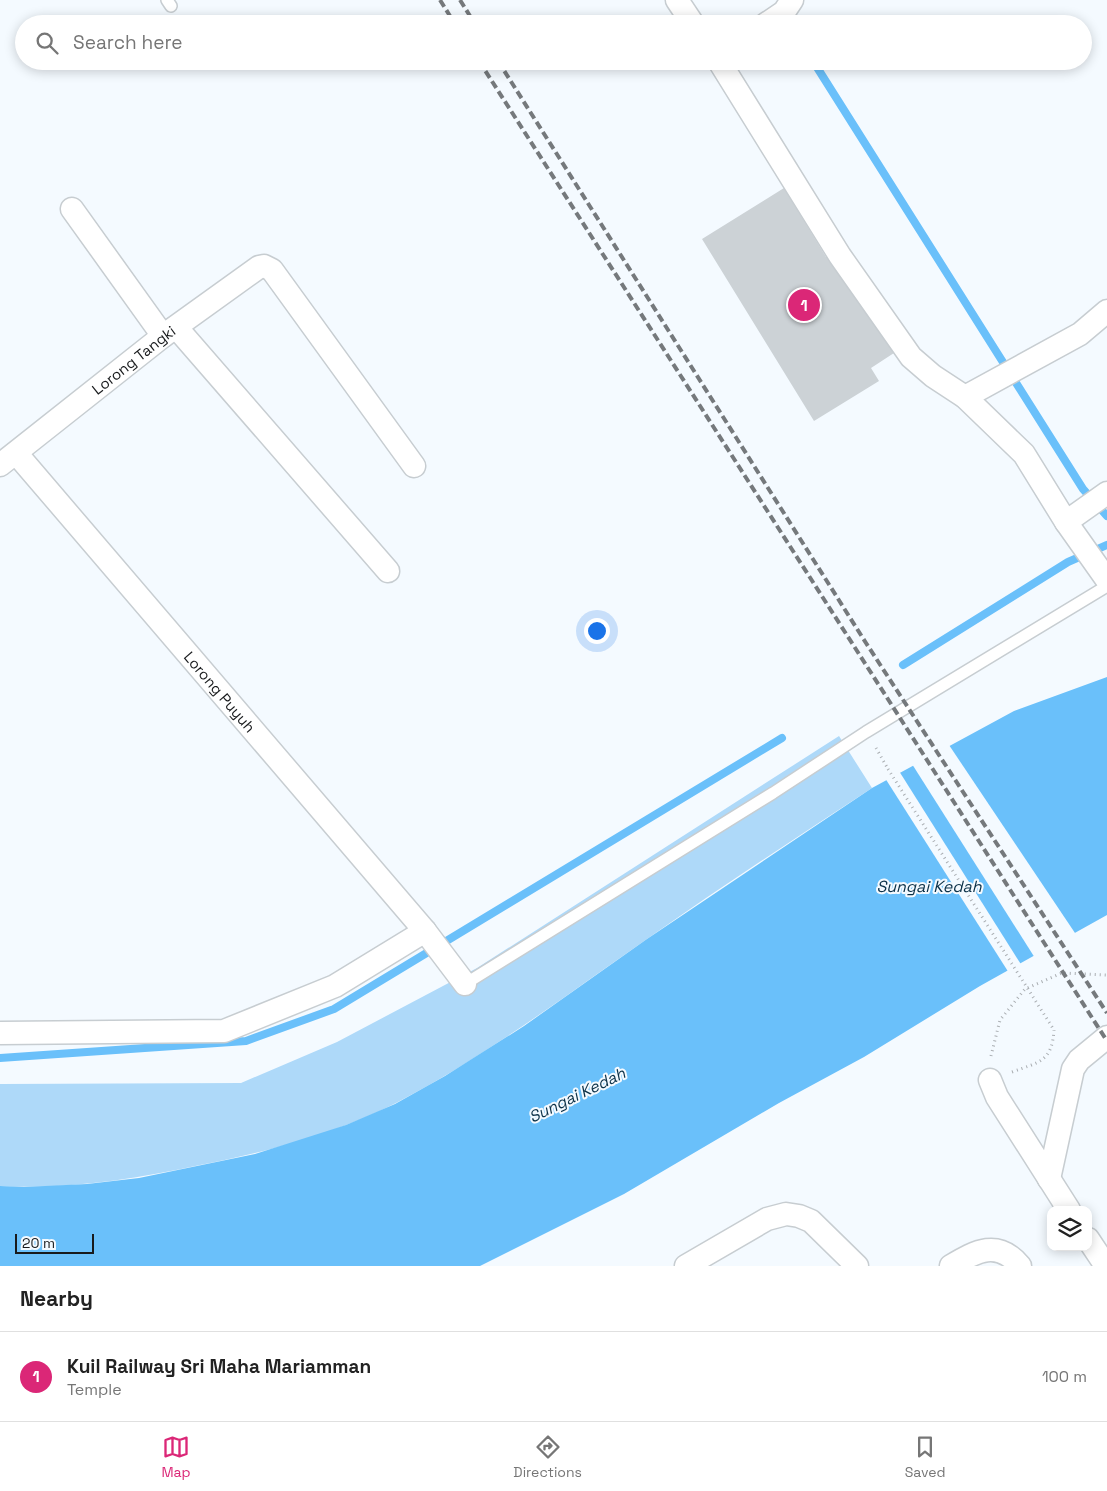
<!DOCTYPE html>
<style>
:root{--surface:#fff;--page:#f6f6f6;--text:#222;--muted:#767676;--line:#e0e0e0;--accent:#db2777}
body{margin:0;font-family:"Space Grotesk",sans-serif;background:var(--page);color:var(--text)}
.controls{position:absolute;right:15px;bottom:15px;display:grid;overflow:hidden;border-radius:10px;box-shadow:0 2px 12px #0003}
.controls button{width:45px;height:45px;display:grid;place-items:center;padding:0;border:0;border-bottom:1px solid var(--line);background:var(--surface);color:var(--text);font:25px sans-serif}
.scale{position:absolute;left:15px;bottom:12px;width:79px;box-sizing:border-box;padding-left:5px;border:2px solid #181a1c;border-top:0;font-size:14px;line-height:18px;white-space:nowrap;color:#181a1c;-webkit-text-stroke:4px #f4faff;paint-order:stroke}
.you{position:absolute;left:596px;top:630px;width:18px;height:18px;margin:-12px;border:4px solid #fff;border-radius:50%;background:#1a73e8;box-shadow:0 0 0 8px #1a73e833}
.badge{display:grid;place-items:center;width:32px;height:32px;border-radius:50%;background:var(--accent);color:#fff;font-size:16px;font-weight:700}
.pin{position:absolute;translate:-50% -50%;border:2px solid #fff;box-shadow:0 1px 5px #0006}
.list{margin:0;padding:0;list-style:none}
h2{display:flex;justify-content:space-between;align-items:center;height:65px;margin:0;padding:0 20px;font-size:21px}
h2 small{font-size:16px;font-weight:400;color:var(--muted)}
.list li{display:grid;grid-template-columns:32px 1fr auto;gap:15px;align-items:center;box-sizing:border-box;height:90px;padding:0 20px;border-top:1px solid var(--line)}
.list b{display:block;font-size:19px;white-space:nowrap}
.list p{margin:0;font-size:16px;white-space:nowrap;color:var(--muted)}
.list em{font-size:16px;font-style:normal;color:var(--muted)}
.icon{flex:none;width:28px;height:28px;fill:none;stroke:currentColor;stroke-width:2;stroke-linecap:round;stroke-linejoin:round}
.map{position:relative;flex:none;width:1107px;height:1266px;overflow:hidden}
.search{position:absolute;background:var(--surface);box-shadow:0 2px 12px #0003;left:15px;right:15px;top:15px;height:55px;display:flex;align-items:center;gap:12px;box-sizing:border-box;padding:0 18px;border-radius:28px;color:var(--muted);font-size:19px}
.sheet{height:155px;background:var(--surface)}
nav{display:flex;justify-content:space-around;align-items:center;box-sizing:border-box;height:70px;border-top:1px solid var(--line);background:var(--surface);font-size:14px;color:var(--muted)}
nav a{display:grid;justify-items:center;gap:2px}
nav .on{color:var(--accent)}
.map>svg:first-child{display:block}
.green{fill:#aed9f9}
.water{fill:#6ac0fa}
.pier{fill:#f4faff}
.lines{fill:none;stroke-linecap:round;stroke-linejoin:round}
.stream{stroke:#6ac0fa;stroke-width:8}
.building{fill:#ccd2d6}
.service-casing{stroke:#c7cdd1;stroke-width:14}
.minor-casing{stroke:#c7cdd1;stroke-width:25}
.path{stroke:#aaaeb2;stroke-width:3;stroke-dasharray:1 4;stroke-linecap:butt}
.service{stroke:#fff;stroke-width:11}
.minor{stroke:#fff;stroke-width:22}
.rail{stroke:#75797c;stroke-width:4;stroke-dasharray:8 4;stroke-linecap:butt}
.path-bridge{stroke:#aaaeb2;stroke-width:3;stroke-dasharray:1 4;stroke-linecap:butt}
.labels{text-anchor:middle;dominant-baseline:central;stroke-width:4;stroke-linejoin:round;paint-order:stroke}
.street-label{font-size:15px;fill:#181a1c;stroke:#f4faff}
.water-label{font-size:16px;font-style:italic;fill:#0b3148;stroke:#f4faff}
</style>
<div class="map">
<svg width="1107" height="1266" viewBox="0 0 1107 1266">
<rect width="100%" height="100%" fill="#f4faff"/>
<path class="green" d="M839,736L872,788C797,837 721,887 647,939C565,996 486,1056 396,1103C335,1134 267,1152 200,1165C134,1179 67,1190 0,1186V1084L241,1083L337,1042L477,968Z"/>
<polygon class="water" points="1107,677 1107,915 980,986 864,1057 779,1103 624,1194 480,1266 0,1266 0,1186 24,1187 87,1184 139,1178 255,1154 346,1125 395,1104 445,1076 524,1026 647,939 872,788 1014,711"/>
<g class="pier">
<polygon points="949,745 1077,936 1035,958 912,764"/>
<polygon points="899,771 1022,966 1009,973 885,778"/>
</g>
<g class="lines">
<g class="stream">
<polyline points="813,61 1083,489 1107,516"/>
<polyline points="903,665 1068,562 1107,545"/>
<polyline points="0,1058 246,1041 334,1009 782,738"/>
</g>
</g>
<polygon class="building" points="784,188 826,257 832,253 894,353 871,368 879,381 814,421 702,239"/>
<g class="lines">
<g class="service-casing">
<g id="service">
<polyline points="167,0 171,6"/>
<polyline points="465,984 773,793 866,732 1107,586"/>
</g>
</g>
<g class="minor-casing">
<g id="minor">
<polyline points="677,0 693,24"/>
<polyline points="766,24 784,12 792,0"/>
<polyline points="719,61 840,256 911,357 933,376 965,397 1024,454 1066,522 1107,580"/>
<polyline points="72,209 163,336"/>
<polyline points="176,327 388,571"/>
<polyline points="965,397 1080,334 1107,311"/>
<path id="s1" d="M16,453L425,931L465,984"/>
<path id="s2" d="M0,465L163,336L259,267L264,266L272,270L414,466"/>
<polyline points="1066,522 1107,493"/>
<polyline points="0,1033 224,1031 335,986 425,931"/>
<polyline points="990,1080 997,1097 1069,1210"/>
<polyline points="1049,1179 1073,1069 1079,1060 1107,1037"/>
<polyline points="1088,1239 1106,1266"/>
<polyline points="686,1266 767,1219 786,1214 799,1216 811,1221 857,1266"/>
<path d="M951,1266C976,1251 998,1239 1020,1266"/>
</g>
</g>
<g class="path">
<polyline points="876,748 888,769"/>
<polyline points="991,1056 1000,1020 1025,989 1062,973 1107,975"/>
<path d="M1012,1072C1039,1062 1052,1062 1054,1030"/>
</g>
<use href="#service" class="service"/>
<use href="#minor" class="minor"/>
<g class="rail">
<polyline points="440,0 455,24"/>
<polyline points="460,0 475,24"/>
<polyline points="479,61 1107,1041"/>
<polyline points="498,61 866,643 1107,1013"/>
</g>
<polyline class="path-bridge" points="888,769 1054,1030"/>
</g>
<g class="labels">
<g class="street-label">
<text stroke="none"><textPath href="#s2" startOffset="170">Lorong Tangki</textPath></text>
<text stroke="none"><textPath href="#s1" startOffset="314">Lorong Puyuh</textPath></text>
</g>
<g class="water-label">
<text x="929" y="886">Sungai Kedah</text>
<text transform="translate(577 1095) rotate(-26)">Sungai Kedah</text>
</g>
</g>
</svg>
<div class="controls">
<button><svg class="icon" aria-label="layers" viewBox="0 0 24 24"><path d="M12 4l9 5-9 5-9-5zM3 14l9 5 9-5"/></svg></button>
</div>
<div class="scale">20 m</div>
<div class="you"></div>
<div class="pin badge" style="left:804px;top:305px">1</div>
<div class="search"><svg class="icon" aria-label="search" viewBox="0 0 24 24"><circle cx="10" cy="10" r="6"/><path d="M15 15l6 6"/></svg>Search here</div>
</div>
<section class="sheet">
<h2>Nearby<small></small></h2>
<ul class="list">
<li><span class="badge">1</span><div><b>Kuil Railway Sri Maha Mariamman</b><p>Temple</p></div><em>100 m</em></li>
</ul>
</section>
<nav>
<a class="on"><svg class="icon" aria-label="map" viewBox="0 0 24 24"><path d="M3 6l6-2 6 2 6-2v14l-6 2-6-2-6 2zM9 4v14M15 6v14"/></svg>Map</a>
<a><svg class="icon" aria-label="directions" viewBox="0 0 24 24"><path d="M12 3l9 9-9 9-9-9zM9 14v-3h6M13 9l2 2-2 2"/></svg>Directions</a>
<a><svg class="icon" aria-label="saved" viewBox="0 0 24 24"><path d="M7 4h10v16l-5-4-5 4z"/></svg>Saved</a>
</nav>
